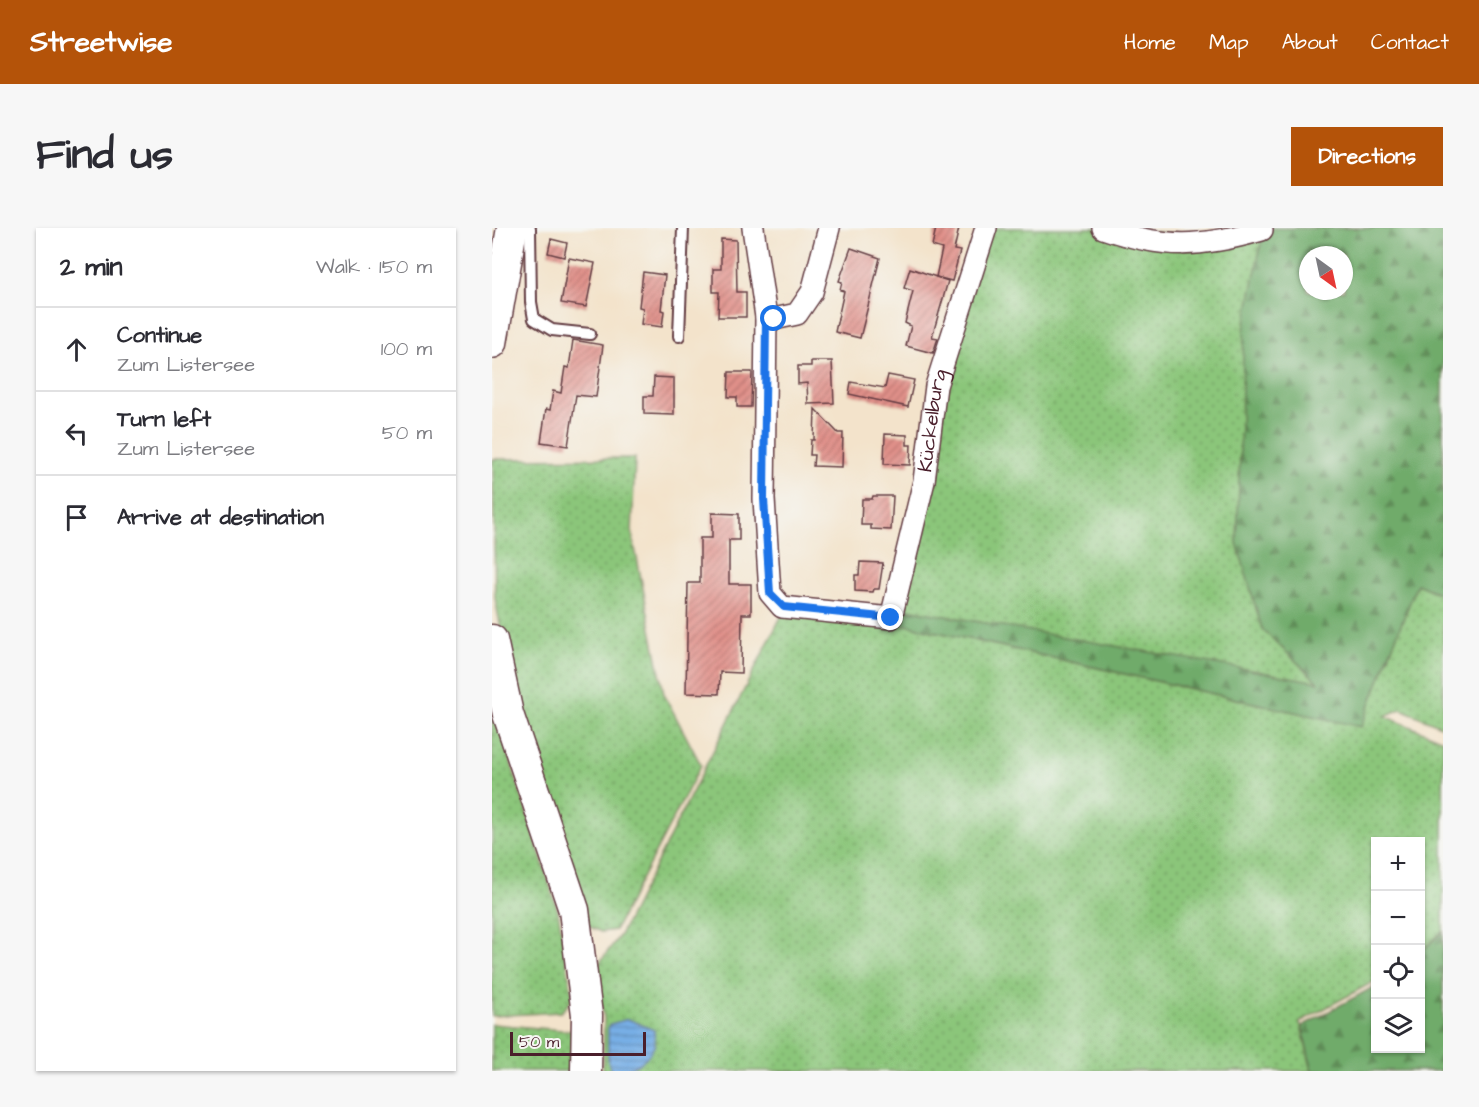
<!DOCTYPE html>
<meta charset="utf-8">
<style>
:root{--surface:#fff;--page:#f7f7f7;--text:#2b2b33;--muted:#7c7c81;--line:#e1e1e2;--accent:#b45309}
body{margin:0;font-family:"Architects Daughter",sans-serif;background:var(--page);color:var(--text)}
.controls{position:absolute;right:18px;bottom:18px;display:grid;overflow:hidden;border-radius:0px;box-shadow:0 2px 4px #0004}
.controls button{width:54px;height:54px;display:grid;place-items:center;padding:0;border:0;border-bottom:2px solid var(--line);background:var(--surface);color:var(--text);font:30px sans-serif}
.compass{position:absolute;left:807px;top:18px;width:54px;height:54px;border-radius:50%;background:var(--surface);box-shadow:0 2px 4px #0004;rotate:147deg}
.scale{position:absolute;left:18px;bottom:15px;width:136px;box-sizing:border-box;padding-left:6px;border:3px solid #4a1f2b;border-top:0;font-size:16px;line-height:21px;white-space:nowrap;color:#4a1f2b;-webkit-text-stroke:4px #f6f6f2;paint-order:stroke}
.stop{position:absolute;width:18px;height:18px;margin:-14px;border:4px solid #1a73e8;border-radius:50%;background:#fff}
.stop.end{background:#1a73e8;border-color:#fff;box-shadow:0 2px 6px #0008}
.list{margin:0;padding:0;list-style:none}
h2{display:flex;justify-content:space-between;align-items:center;height:78px;margin:0;padding:0 24px;font-size:26px}
h2 small{font-size:20px;font-weight:400;color:var(--muted)}
.list li{display:grid;grid-template-columns:39px 1fr auto;gap:18px;align-items:center;box-sizing:border-box;height:84px;padding:0 24px;border-top:2px solid var(--line)}
.list b{display:block;font-size:22px;white-space:nowrap}
.list p{margin:0;font-size:20px;white-space:nowrap;color:var(--muted)}
.list em{font-size:20px;font-style:normal;color:var(--muted)}
.icon{flex:none;width:33px;height:33px;fill:none;stroke:currentColor;stroke-width:2;stroke-linecap:round;stroke-linejoin:round}
.map{position:relative;flex:none;width:951px;height:843px;overflow:hidden;border-radius:0px}
header{display:flex;align-items:center;gap:36px;box-sizing:border-box;height:84px;padding:0 30px;background:var(--accent);color:#fff}
header strong{font-size:28px}
nav{display:flex;gap:33px;margin-inline-start:auto;font-size:21px}
.intro{display:flex;align-items:center;justify-content:space-between;box-sizing:border-box;height:144px;padding:0 36px}
h1{margin:0;font-size:42px}
.button{padding:15px 27px;border-radius:0px;background:var(--accent);color:#fff;font-size:21px;font-weight:700}
main{display:flex;gap:36px;padding:0 36px}
aside{flex:1;background:var(--surface);border-radius:0px;box-shadow:0 2px 4px #0004}
.map>svg:first-child{display:block}
.grass{fill:url(#grass-dots);stroke:#6a7252;stroke-width:1.5}
.forest{fill:url(#forest-firs);stroke:#5d654a;stroke-width:1.5;fill-rule:evenodd}
.water{fill:url(#water-rules);stroke:#606788;stroke-width:1.5}
.building{fill:url(#building-hatch)}
.lines{fill:none;stroke-linecap:round;stroke-linejoin:round}
.lane-casing{stroke:#633c43;stroke-width:14}
.street-casing{stroke:#633c43;stroke-width:24}
.secondary-casing{stroke:#633c43;stroke-width:33}
.lane{stroke:#fff;stroke-width:10}
.street{stroke:#fff;stroke-width:21}
.secondary{stroke:#fff;stroke-width:30}
.route{stroke:#1a73e8;stroke-width:8}
.labels{text-anchor:middle;dominant-baseline:central;stroke-width:4.5;stroke-linejoin:round;paint-order:stroke}
.street-label{font-size:20px;fill:#4a1f2b;stroke:#f6f6f2}
</style>
<header>
<strong>Streetwise</strong>
<nav><a>Home</a><a>Map</a><a>About</a><a>Contact</a></nav>
</header>
<div class="intro"><h1>Find us</h1><a class="button">Directions</a></div>
<main>
<aside>
<h2>2 min<small>Walk · 150 m</small></h2>
<ul class="list">
<li><svg class="icon" aria-label="ahead" viewBox="0 0 24 24"><path d="M12 20V5M6 11l6-6 6 6"/></svg><div><b>Continue</b><p>Zum Listersee</p></div><em>100 m</em></li>
<li><svg class="icon" aria-label="left" viewBox="0 0 24 24"><path d="M17 20v-9H6M10 6l-5 5 5 5"/></svg><div><b>Turn left</b><p>Zum Listersee</p></div><em>50 m</em></li>
<li><svg class="icon" aria-label="arrive" viewBox="0 0 24 24"><path d="M6 21V4h12l-3 4 3 4H6"/></svg><div><b>Arrive at destination</b></div></li>
</ul>
</aside>
<div class="map">
<svg width="951" height="843" viewBox="0 0 951 843">
<defs>
<pattern id="grass-dots" width="8" height="8" patternUnits="userSpaceOnUse" patternTransform="scale(1.5)"><rect width="8" height="8" fill="#8bc67a"/><path d="M2 2h.1M6 6h.1" fill="none" stroke="#74a064" stroke-width="1.8" stroke-linecap="round"/></pattern>
<pattern id="forest-firs" width="22" height="20" patternUnits="userSpaceOnUse" patternTransform="scale(1.5)"><rect width="22" height="20" fill="#70ab6a"/><path d="M5 1l3.5 6h-7zM16 11l3.5 6h-7z" fill="#5e8b57"/></pattern>
<pattern id="water-rules" width="6" height="5" patternUnits="userSpaceOnUse" patternTransform="scale(1.5)"><rect width="6" height="5" fill="#77afe6"/><path d="M0 2.5h6" fill="none" stroke="#648ebb"/></pattern>
<pattern id="building-hatch" width="6" height="6" patternUnits="userSpaceOnUse" patternTransform="scale(1.5)"><rect width="6" height="6" fill="#e09089"/><path d="M-1 1l2-2M0 6l6-6M5 7l2-2" fill="none" stroke="#b87570"/></pattern>
</defs>
<rect width="100%" height="100%" fill="#f6f6f2"/>
<filter id="ink" filterUnits="userSpaceOnUse"><feTurbulence type="fractalNoise" baseFrequency=".0167" numOctaves="2"/><feDisplacementMap in="SourceGraphic" scale="12" xChannelSelector="R" yChannelSelector="G"/><feConvolveMatrix kernelMatrix="1 2 1 2 8 2 1 2 1" color-interpolation-filters="sRGB"/></filter>
<filter id="wash" filterUnits="userSpaceOnUse"><feTurbulence type="fractalNoise" baseFrequency=".008" numOctaves="4" result="noise"/><feDisplacementMap in="SourceGraphic" scale="24" xChannelSelector="R" yChannelSelector="G"/><feGaussianBlur stdDeviation="1.35" result="paint"/><feColorMatrix in="noise" values="0 0 0 0 0 0 0 0 0 0 0 0 0 0 0 0 0 1.4 0 .05"/><feComposite in="paint" operator="in"/></filter>
<g filter="url(#wash)">
<rect width="100%" height="100%" fill="#f3e3cb"/>
<g class="grass">
<polygon points="495,0 603,0 770,11 770,401 827,455 403,379 447,158"/>
<polygon points="143,230 140,305 172,466 209,537 123,702 109,704 96,698 25,484 3,370 1,231"/>
<polygon points="925,356 951,367 951,499 909,481 893,488 951,512 951,703 929,724 928,614 884,614 883,753 808,794 820,843 111,843 112,790 102,742 128,707 293,381 396,393 869,499"/>
<polygon points="0,475 66,683 81,771 69,784 0,788"/>
<polygon points="0,796 81,803 77,843 0,843"/>
</g>
<g class="forest">
<path d="M772,0H951V367L925,356L869,499L401,394L403,379L826,454L770,401L745,315L752,102ZM816,27H852V63H816Z"/>
<polygon points="951,703 951,843 820,843 810,798 883,758 884,820 928,820 929,724"/>
</g>
<path class="water" d="M136,791L162,802L163,817C153,836 140,843 119,843L116,833V800L119,796Z"/>
<g id="blocks">
<g class="building">
<polygon points="444,0 467,0 462,22 468,23 460,53 444,49 450,21 440,18"/>
<polygon points="59,11 75,15 72,29 56,25"/>
<polygon points="229,11 244,12 245,64 254,64 254,89 226,89 227,64 221,64 221,41 229,41"/>
<polygon points="359,20 388,30 368,110 343,104 352,63 348,62 350,54 347,53"/>
<polygon points="77,30 103,35 94,79 69,75"/>
<polygon points="418,40 456,53 440,109 446,110 441,125 414,118 419,98 413,95 421,63 412,60"/>
<polygon points="151,44 173,47 169,82 172,83 170,99 149,96 151,80 147,79"/>
<polygon points="81,112 111,117 104,169 84,167 76,218 49,214 54,181 58,182 61,163 69,165 73,139 77,140"/>
<polygon points="319,133 340,133 342,175 316,176 315,155 306,156 306,138 319,138"/>
<polygon points="237,144 260,144 259,179 245,179 245,169 236,169"/>
<polygon points="396,147 422,152 416,179 357,166 359,154 393,160"/>
<polygon points="162,149 182,150 182,187 152,186 152,168 161,168"/>
<polygon points="323,181 346,205 351,205 350,239 321,238 322,227 318,227 319,212 322,212"/>
<polygon points="393,206 415,207 415,217 419,217 418,237 392,236"/>
<polygon points="381,268 401,268 399,302 379,301 379,297 369,297 370,271 380,271"/>
<polygon points="220,285 247,286 247,312 237,312 237,356 259,356 259,386 250,386 249,445 228,444 227,466 194,465 196,355 208,355 208,310 220,310"/>
<polygon points="368,334 391,335 387,361 382,361 381,364 363,363 363,347 367,347"/>
</g>
</g>
</g>
<g filter="url(#ink)">
<use href="#blocks" fill-opacity="0" stroke="#633c43" stroke-width="1.5"/>
<g class="lines">
<g class="lane-casing">
<g id="lane">
<polyline points="38,0 39,74 42,91 60,102 98,106"/>
<polyline points="187,108 191,0"/>
</g>
</g>
<g class="street-casing">
<g id="street">
<path id="s1" d="M261,0L274,89L272,271L278,365L290,379L399,390L432,253L444,158L494,0"/>
<path d="M611,0C672,21 708,20 770,2"/>
<polyline points="274,89 282,91 305,86 320,64 337,0"/>
</g>
</g>
<g class="secondary-casing">
<g id="secondary">
<polyline points="0,115 20,0"/>
<polyline points="0,412 16,486 82,682 95,787 94,843"/>
</g>
</g>
<use href="#lane" class="lane"/>
<use href="#street" class="street"/>
<use href="#secondary" class="secondary"/>
</g>
</g>
<g class="lines" filter="url(#ink)">
<polyline class="route" points="282,91 274,89 272,271 278,365 292,379 399,390"/>
</g>
<g class="labels">
<g class="street-label">
<text stroke="none"><textPath href="#s1" startOffset="696">Kückelburg</textPath></text>
</g>
</g>
</svg>
<div class="controls">
<button>+</button>
<button>−</button>
<button><svg class="icon" aria-label="locate" viewBox="0 0 24 24"><circle cx="12" cy="12" r="6"/><path d="M12 2v4M12 18v4M2 12h4M18 12h4"/></svg></button>
<button><svg class="icon" aria-label="layers" viewBox="0 0 24 24"><path d="M12 4l9 5-9 5-9-5zM3 14l9 5 9-5"/></svg></button>
</div>
<svg class="compass" viewBox="-18 -18 36 36"><path d="M0-13l5 13h-10z" fill="#e53935"/><path d="M0 13l5-13h-10z" fill="#7c7c81"/></svg>
<div class="scale">50 m</div>
<div class="stop" style="left:282px;top:91px"></div>
<div class="stop end" style="left:399px;top:390px"></div>
</div>
</main>
